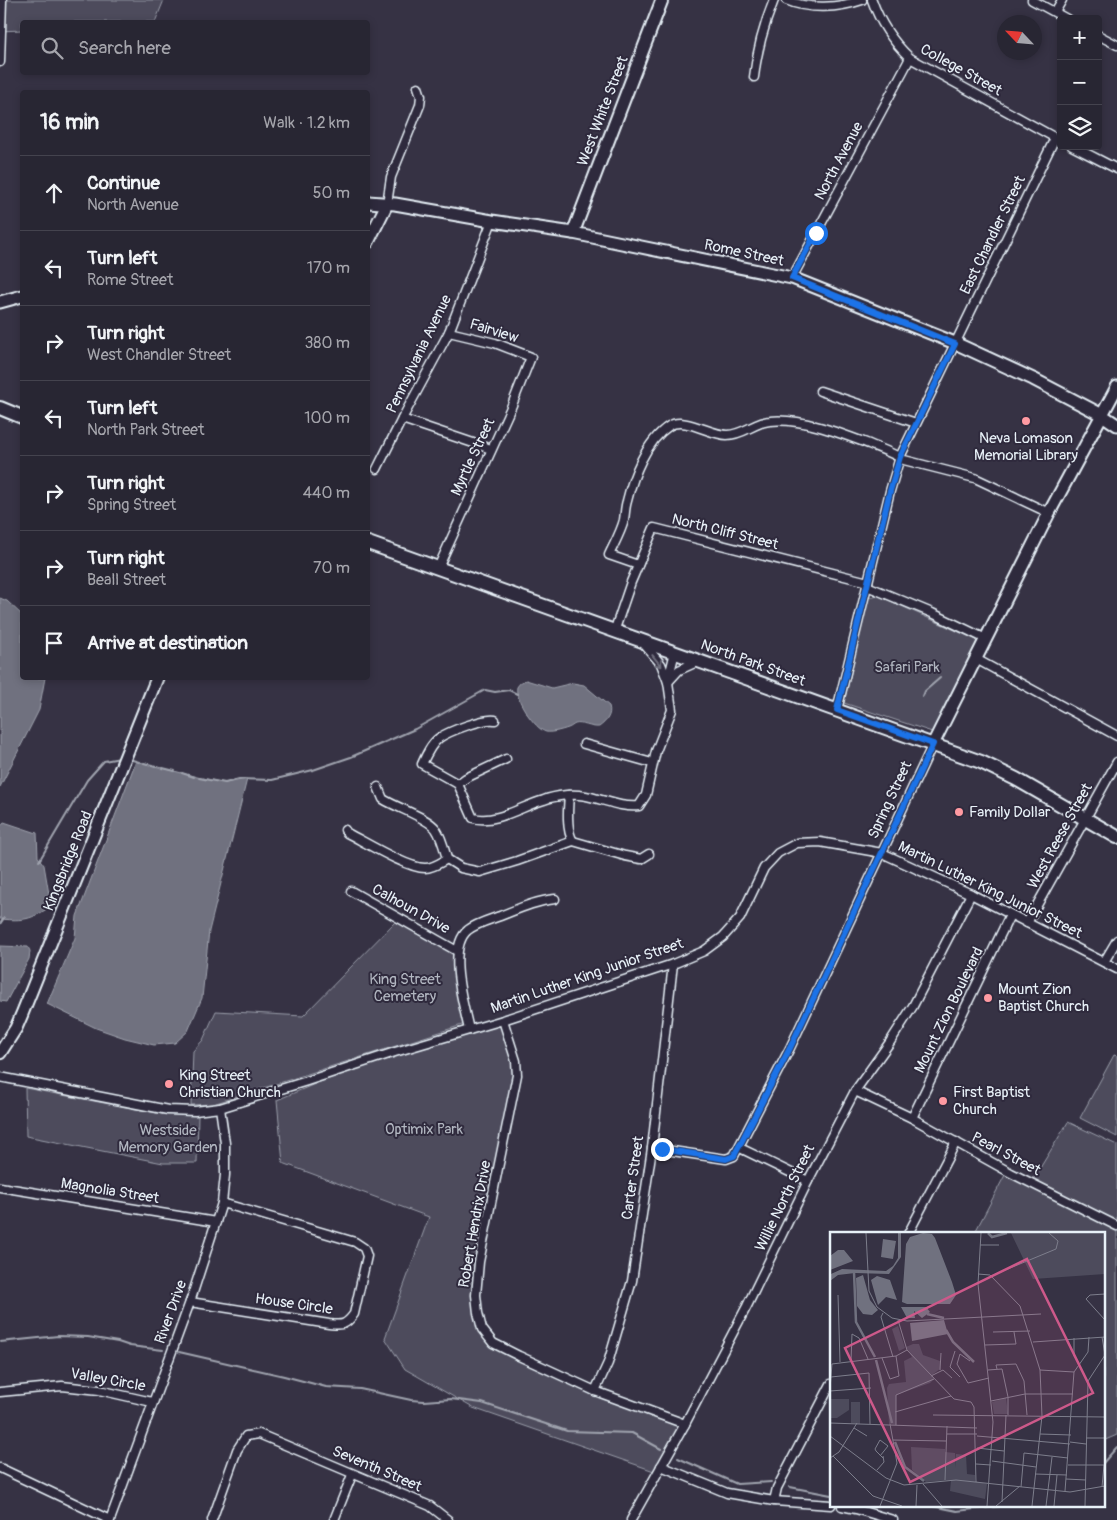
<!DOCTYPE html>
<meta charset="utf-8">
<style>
:root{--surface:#282633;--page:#34323f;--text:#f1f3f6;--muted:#a5a5ac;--line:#44434e}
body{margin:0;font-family:Pangolin,sans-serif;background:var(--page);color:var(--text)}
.controls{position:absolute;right:15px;top:15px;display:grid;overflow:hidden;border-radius:5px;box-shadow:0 2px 8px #0003}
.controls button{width:45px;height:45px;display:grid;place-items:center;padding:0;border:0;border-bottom:1px solid var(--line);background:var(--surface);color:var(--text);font:25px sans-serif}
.compass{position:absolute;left:997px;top:15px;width:45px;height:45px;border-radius:50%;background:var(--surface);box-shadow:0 2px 8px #0003;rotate:296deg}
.stop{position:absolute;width:15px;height:15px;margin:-11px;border:4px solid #1a73e8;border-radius:50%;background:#fff}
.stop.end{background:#1a73e8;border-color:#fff;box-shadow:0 1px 5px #0008}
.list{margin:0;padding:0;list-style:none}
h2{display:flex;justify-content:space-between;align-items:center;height:65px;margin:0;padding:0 20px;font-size:21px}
h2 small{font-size:16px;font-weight:400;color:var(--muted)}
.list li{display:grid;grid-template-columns:32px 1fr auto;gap:15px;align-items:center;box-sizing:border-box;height:75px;padding:0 20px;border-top:1px solid var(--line)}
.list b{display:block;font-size:19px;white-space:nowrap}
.list p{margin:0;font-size:16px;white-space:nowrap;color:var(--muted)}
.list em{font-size:16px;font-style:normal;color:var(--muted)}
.icon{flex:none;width:28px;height:28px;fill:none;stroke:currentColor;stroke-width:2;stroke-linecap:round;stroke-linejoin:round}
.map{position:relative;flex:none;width:1117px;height:1520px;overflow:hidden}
.search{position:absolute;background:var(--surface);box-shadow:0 2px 8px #0003;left:20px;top:20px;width:350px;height:55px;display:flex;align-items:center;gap:12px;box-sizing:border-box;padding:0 18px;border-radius:5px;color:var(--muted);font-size:19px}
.panel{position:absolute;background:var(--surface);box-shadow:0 2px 8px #0003;left:20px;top:90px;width:350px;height:590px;border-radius:5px}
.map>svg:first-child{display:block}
.green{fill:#4d4b5c;stroke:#9a9eaa}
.water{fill:#70717f;stroke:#a0a4af}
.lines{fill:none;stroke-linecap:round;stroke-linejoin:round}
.stream{stroke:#a0a4af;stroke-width:2}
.street-casing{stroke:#e8f1f8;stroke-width:11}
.secondary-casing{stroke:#e8f1f8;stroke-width:15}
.primary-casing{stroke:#e8f1f8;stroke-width:16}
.street{stroke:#2f2a3d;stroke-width:8}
.secondary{stroke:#2f2a3d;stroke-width:11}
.primary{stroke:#2f2a3d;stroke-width:12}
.oneway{stroke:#70707e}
.route{stroke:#1a73e8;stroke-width:6}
.poi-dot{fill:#ff9aa2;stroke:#2f2a3d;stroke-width:2}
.labels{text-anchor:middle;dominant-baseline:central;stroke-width:4;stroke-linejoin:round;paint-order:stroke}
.street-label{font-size:15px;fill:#e8f1f8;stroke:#2f2a3d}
.poi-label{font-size:15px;fill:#e8f1f8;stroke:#2f2a3d;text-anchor:start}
.park-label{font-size:15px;fill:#b2b7c1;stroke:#2f2a3d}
.inset-river{fill:none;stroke:#70717f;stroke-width:2.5}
.inset-road{fill:none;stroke:#7d7e8c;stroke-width:1}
.view{fill:#cd598a;fill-opacity:0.15;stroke:#cd598a;stroke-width:2.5}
.inset-edge{fill:none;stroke:#e8f1f8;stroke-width:2.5}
</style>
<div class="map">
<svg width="1117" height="1520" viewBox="0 0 1117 1520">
<rect width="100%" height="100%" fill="#363244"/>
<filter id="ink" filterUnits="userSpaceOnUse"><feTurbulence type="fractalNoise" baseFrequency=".02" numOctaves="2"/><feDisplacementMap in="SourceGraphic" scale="10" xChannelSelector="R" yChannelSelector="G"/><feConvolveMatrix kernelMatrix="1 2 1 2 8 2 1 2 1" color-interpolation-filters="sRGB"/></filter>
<g filter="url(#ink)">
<g class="green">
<polygon points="0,0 164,0 155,22 22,22 22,30 0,31"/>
<polygon points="877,595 979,641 979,644 932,732 844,703 868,598"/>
<polygon points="396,921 454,952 465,1024 213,1104 191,1105 193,1051 203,1040 216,1011 303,1016"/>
<polygon points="503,1020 516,1061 479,1262 478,1313 493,1343 519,1356 685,1424 657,1472 473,1408 405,1369 385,1338 429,1217 283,1163 277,1100 372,1060"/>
<polygon points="1114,1055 1117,1056 1117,1137 1080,1118"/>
<polygon points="25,1088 162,1114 198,1114 197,1163 163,1163 26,1136"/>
<polygon points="1068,1122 1117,1145 1117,1435 1103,1441 1103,1234 974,1234 1005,1175 1029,1186"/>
</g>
<g class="water">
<polygon points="0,598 7,601 22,615 22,678 45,678 39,710 0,787"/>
<path d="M526,680L552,688L573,683L584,685L609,706C612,715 606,722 599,727C591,728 582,722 575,724C573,725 571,727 568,728C562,730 552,733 546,732C535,729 514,698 517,687C519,683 523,681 526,680Z"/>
<polygon points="136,761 197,777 225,783 247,779 209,931 202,998 188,1031 175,1043 154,1045 125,1038 96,1028 47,1004 75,938 77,916"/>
<path d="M4,822L37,833L38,857L44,865L51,906C31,920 24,921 0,919V827Z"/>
<polygon points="0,946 28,947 30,951 29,959 6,1002 0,1001"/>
</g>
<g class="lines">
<g class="stream">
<polyline points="923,696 925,691 940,678"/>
<polyline points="129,759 139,762"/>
<polyline points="144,763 156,766"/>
<polyline points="163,768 175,771"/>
<polyline points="182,773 194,777"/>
<polyline points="199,778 225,783 239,779 272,780 313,770 351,757 415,729 485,690 495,692 509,690 517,694"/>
<polyline points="39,861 87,780 104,761 120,758"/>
<polyline points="0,924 4,918"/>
<polyline points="0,1342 58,1336 88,1337 118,1342 130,1346 163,1350"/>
<polyline points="179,1352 284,1376 326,1387 360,1389 411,1400 424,1401 451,1399 482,1403 567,1431 632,1433 661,1449"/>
<polyline points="678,1458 737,1484 771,1482"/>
<polyline points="1103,1463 1117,1447"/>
<polyline points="790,1487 831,1495"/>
<polyline points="933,1506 957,1511 1000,1506"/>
</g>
<g class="street-casing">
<g id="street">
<path d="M786,0C809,10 839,8 862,0"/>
<path d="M872,0C880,23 892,41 910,58L1061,141"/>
<polyline points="1032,0 1067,19"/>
<polyline points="1055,12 1062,0"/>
<polyline points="1098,35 1117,45"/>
<polyline points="0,62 2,0"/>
<path d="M754,77C757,50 764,25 774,0"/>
<polyline points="1072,146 1117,169"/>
<polyline points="387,204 391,177 420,105 421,96 418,87"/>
<polyline points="792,278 910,58"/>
<polyline points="820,391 916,423"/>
<polyline points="402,419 491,449"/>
<polyline points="377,469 402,419 449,332 492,221"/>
<path d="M638,565L609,555C614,544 621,532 624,520C625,514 625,507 627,501C633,476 646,441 669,426C684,416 710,435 727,435C743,435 755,422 770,421C802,418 840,433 869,444C881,449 893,453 904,460L975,478L1049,513"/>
<polyline points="438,568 512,405 531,357 495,343 449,332"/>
<polyline points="867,586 932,613 986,639"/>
<polyline points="614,632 631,582 654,528 868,582"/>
<polyline points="976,659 1117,736"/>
<polyline points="668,680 675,652"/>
<polyline points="668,682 679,670 699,661"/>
<polyline points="837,710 890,491 900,457 1055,138"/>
<path d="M495,720C484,718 449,731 439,738C431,744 426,755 422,764L458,784L473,818C497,824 522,806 544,800C551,797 559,796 567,795C592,792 615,809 639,806L646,795L656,751L672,710L668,682L661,664L642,642"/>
<polyline points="584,744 652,763"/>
<polyline points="458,784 466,778 506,759"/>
<path d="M378,787L383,799C397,808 427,817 436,829C442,838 444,848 447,859L461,868L480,872L517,861L573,841"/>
<path d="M569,795C568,807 566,831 573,841L625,856L641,859L649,854"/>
<path d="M345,830L347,833C365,842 407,868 425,868C433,868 440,863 447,859"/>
<polyline points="351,891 457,951"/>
<polyline points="1027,923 1117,762"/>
<polyline points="1104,962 1117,940"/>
<polyline points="503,1020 516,1061 517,1075 479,1262 476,1295 478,1313 482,1329 493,1343 519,1356 595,1391 685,1424"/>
<path d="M469,1030C464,1006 446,948 468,930C477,923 489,920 500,916C518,909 535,901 555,899"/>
<polyline points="0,1077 168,1110 195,1111 220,1108 307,1081 395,1052 503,1020 673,964 704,951 723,937 740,918 764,868 778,853 797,843 820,842 882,853 971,894 1117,969"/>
<polyline points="855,1091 912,1118 1011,1173 1117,1226"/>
<polyline points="912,1118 1010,915"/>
<polyline points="652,1148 726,1159 734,1156 790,1048 933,744"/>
<polyline points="740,1148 808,1181"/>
<polyline points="0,1187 216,1222"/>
<polyline points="908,1234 956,1142"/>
<path d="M190,1302L329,1324C342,1325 345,1326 354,1314L367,1256L364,1248L355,1242L222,1203"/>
<polyline points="595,1391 608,1363 632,1281 652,1148 673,964"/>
<polyline points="0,1392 62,1386 99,1390 152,1402"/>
<polyline points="661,1466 727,1493 774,1501 831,1505"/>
<polyline points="0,1468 110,1520"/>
<polyline points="774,1501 777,1488 831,1384"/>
<polyline points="842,1506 856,1509 893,1520"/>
<polyline points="110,1520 190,1302 222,1203 225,1175 225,1143 220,1108"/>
<polyline points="212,1520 237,1450 246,1436 259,1434 430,1506 448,1520"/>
<polyline points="334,1520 352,1475"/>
<polyline points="631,1520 685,1424 747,1306 808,1181 855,1091 890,1042 913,1006 971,894"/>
</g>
</g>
<g class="secondary-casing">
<g id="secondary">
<polyline points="368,202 395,204 492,221 573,233 792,278 955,343 1033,379 1102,415 1117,425"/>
<polyline points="573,233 662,0"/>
<polyline points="368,242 387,204"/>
<polyline points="0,302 22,296"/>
<polyline points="933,744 1049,513 1117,387"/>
<polyline points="0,1053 16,1028 22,1014 157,678"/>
</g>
</g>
<g class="primary-casing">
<g id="primary">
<polyline points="0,408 22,417"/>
<polyline points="368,543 981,762 1016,779 1117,837"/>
</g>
</g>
<use href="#street" class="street"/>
<use href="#secondary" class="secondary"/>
<use href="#primary" class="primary"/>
</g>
<defs><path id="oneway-shaft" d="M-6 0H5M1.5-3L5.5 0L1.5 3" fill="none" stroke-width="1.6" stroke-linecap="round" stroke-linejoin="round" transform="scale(1.25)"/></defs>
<use class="oneway" href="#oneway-shaft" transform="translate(657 661) rotate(51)"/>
</g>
<g class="lines" filter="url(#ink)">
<polyline class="route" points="662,1149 726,1159 734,1156 790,1048 933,744 837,710 890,491 900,457 955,344 792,278 816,233"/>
</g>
<g class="poi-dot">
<circle cx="1026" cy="421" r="5"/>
<circle cx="959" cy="812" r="5"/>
<circle cx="988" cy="998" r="5"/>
<circle cx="169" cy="1084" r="5"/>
<circle cx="943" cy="1101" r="5"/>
</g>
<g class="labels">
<g class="street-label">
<text transform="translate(961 70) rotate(29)">College Street</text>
<text transform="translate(603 111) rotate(-69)">West White Street</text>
<text transform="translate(839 161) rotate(-62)">North Avenue</text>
<text transform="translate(993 235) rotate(-64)">East Chandler Street</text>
<text transform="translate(744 253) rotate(12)">Rome Street</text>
<text transform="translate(494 331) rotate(17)">Fairview</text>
<text transform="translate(419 354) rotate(-64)">Pennsylvania Avenue</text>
<text transform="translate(473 457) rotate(-65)">Myrtle Street</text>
<text transform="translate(725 532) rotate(14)">North Cliff Street</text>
<text transform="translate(753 663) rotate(20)">North Park Street</text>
<text transform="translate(890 800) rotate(-65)">Spring Street</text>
<text transform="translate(1060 836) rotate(-61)">West Reese Street</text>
<text transform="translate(68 861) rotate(-68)">Kingsbridge Road</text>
<text transform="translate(990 890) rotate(26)">Martin Luther King Junior Street</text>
<text transform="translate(411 909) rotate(29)">Calhoun Drive</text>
<text transform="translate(587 976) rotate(-19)">Martin Luther King Junior Street</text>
<text transform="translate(949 1010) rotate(-64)">Mount Zion Boulevard</text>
<text transform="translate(1006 1154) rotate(28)">Pearl Street</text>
<text transform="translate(633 1178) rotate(-82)">Carter Street</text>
<text transform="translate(110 1191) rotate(9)">Magnolia Street</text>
<text transform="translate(785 1198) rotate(-64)">Willie North Street</text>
<text transform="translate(475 1224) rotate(-80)">Robert Hendrix Drive</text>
<text transform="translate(294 1304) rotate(8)">House Circle</text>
<text transform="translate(171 1312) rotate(-70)">River Drive</text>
<text transform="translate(108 1380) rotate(10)">Valley Circle</text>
<text transform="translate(377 1469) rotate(23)">Seventh Street</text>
</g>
<g class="poi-label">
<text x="1026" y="438" text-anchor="middle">Neva Lomason<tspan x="1026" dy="17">Memorial Library</tspan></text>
<text x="969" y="812">Family Dollar</text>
<text x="998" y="989">Mount Zion<tspan x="998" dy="17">Baptist Church</tspan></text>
<text x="179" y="1075">King Street<tspan x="179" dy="17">Christian Church</tspan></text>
<text x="953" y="1092">First Baptist<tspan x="953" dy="17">Church</tspan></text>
</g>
<g class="park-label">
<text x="907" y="667">Safari Park</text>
<text x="405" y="979">King Street<tspan x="405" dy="17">Cemetery</tspan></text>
<text x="424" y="1129">Optimix Park</text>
<text x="168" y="1130">Westside<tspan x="168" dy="17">Memory Garden</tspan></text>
</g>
</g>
<g transform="translate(830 1232)">
<rect width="275" height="275" fill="#363244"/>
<path d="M181,1H275V42L203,47ZM68,94L75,116L69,119L62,97ZM83,112H89L93,123L110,129V137L102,143L104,147L100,151L66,163V193L59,192L57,156L59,152L76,150L74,129L82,125L76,115ZM176,166L178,182H164L162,170ZM0,167H19V178L7,186H0ZM21,170H30V192L21,191ZM81,215L115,217V220L125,221L126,236V222L136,223L137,242L145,243V249L157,252L155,267L120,259L121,248L96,250L82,238Z" fill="#4d4b5c"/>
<path d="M68,1H71V25L59,42L25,41L8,43L0,49L1,42L12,37L56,39L63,34L68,26ZM93,1L102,2L105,6L122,50L126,63L120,72H77L72,70L76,12L80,5ZM53,7L66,9L63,27L51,25ZM8,18H14L23,29L0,38V24ZM33,43L40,68L48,78L42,83L33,82L27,74L26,46ZM47,44L60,48L67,68L56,65L48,73L41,48ZM71,75H96L100,80L92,86L84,79L85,86H77ZM114,88L118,102L82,109L80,91Z" fill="#70717f"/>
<path class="inset-river" d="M158,1L162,5L177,1M24,40L26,90L45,125M97,82L114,86M116,98L123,110L144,130M46,128L62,191M65,210L75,235L94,249"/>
<path class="inset-road" d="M36,1L39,59L47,75L62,86L77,89L211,82M151,1L148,52L163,190L157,274M150,13H169M148,42L160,43L190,74L210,138L212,184L202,274M161,44L226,17L228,9L219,1M275,62L260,63L256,67L275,88M8,63L10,130M53,81L51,85L63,125M68,88L77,118L124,167L141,170L144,175L146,250M163,100L200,99M272,105L275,123M244,106V124L249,131M203,110L275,105M155,113L186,112L184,100M125,119L120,135L130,145M52,126L60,147L69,144L66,124M21,129L22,102L29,106L38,127M140,129L130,122L127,132L138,151L159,146M167,137L166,133L186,132L194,149L197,183M110,138L111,121M158,138L172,137L178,165M210,138L244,140M101,144L113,138L122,146M1,145L39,141L40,192M0,157L2,132L66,124L77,118M0,159L41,156M178,166V183M0,167V190M161,169L195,162H243M65,180L121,164M103,183L275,185M0,191L147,196M66,193V163L104,147M24,196L37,204M117,202H147M210,202L241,203M0,204L56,246L74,253L126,248L240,260L275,254M147,204L240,212M256,206H275M63,208L116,209M240,210L256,212M147,216L174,219M3,224L43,264L72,274M50,224L58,214L50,208L45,217L46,219L53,226M0,226L9,220L27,191M162,229L206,235M146,232L161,233M238,233H275M47,238L54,230L53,224M205,242L237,243M236,247L256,248M115,248L117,194M93,252L112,274M191,255L194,221L238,226M272,255L274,233M235,259L244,140L258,120L259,105M172,270L176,183M50,274L67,231L60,192M86,274L87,253M166,274L190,254M216,274L222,225M224,274L227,243M255,274L258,149L275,123"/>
<path class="view" d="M197,27L263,161L80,250L15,116Z"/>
<rect width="275" height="275" class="inset-edge"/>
</g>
</svg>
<div class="controls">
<button>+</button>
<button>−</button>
<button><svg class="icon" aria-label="layers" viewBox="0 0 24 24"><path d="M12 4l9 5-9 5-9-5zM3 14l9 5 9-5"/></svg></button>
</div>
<svg class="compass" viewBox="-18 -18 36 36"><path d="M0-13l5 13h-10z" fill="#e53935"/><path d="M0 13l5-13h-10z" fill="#a5a5ac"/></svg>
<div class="stop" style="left:816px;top:233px"></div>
<div class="stop end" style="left:662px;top:1149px"></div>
<div class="search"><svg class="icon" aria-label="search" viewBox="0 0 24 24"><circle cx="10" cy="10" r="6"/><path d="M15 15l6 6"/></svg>Search here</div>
<section class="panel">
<h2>16 min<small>Walk · 1.2 km</small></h2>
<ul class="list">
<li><svg class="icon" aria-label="ahead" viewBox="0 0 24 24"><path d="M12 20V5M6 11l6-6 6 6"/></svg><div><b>Continue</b><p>North Avenue</p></div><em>50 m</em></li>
<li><svg class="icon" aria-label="left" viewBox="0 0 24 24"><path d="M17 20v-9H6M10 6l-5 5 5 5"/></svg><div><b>Turn left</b><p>Rome Street</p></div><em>170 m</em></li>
<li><svg class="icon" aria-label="right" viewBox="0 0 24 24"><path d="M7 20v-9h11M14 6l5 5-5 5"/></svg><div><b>Turn right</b><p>West Chandler Street</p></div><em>380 m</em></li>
<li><svg class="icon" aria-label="left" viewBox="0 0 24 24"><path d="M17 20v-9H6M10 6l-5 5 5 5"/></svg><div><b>Turn left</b><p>North Park Street</p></div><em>100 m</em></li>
<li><svg class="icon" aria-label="right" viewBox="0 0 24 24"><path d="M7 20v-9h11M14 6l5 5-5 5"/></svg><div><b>Turn right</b><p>Spring Street</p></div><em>440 m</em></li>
<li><svg class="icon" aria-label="right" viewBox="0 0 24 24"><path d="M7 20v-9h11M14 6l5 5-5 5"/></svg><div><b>Turn right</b><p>Beall Street</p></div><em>70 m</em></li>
<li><svg class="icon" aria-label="arrive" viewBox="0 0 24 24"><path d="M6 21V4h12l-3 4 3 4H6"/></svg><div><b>Arrive at destination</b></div></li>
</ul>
</section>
</div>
